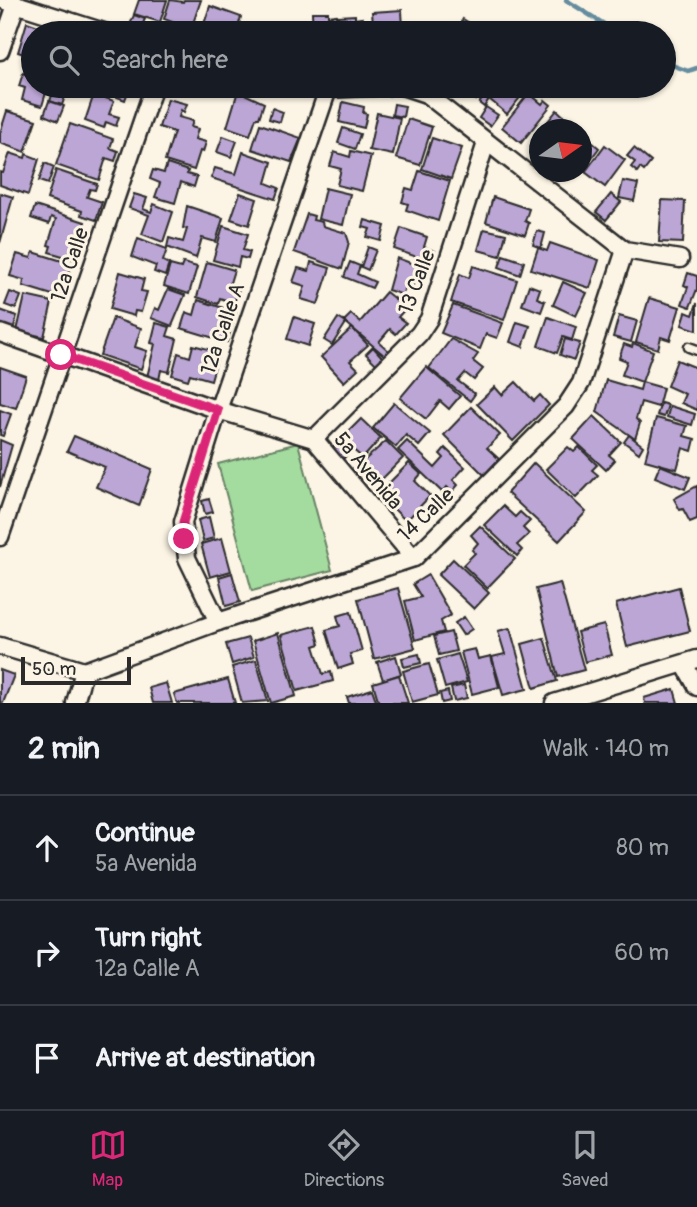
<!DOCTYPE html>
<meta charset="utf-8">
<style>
:root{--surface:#171b24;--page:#242831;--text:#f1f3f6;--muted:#9ea1a6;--line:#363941;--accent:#db2777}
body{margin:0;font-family:Pangolin,sans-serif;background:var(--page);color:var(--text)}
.compass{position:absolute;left:529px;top:119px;width:63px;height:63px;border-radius:50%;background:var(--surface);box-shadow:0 2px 5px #0004;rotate:76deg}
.scale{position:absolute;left:21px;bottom:18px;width:110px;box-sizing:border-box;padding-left:7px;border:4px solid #2b2b2b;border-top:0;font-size:19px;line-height:24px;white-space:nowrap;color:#2b2b2b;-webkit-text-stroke:5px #fcf5e5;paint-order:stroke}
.stop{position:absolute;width:21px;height:21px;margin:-16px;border:5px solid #db2777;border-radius:50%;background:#fff}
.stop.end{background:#db2777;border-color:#fff;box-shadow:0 2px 7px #0008}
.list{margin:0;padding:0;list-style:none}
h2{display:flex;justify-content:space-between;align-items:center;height:91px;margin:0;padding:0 28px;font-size:30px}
h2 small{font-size:23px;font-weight:400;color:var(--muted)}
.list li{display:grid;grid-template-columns:46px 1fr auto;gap:21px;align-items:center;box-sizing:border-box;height:105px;padding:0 28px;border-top:2px solid var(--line)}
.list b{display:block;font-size:26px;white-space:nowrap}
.list p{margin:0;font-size:23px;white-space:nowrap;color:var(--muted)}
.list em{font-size:23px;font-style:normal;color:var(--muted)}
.icon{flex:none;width:38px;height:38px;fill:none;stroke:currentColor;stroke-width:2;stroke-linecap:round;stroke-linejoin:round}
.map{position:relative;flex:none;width:697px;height:703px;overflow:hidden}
.search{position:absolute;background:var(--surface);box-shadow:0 2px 5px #0004;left:21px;right:21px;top:21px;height:77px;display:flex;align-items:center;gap:18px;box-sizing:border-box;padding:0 24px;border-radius:38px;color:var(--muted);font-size:26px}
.sheet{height:406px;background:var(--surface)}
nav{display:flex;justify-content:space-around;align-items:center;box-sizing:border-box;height:98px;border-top:2px solid var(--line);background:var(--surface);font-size:19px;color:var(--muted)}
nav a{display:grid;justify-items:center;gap:4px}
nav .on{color:var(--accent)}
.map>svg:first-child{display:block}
.green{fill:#a4db9f;stroke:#688365;stroke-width:2}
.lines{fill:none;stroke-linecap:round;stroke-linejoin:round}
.stream{stroke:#658c9f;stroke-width:4.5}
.building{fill:#bca6d5;stroke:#2b2b2b;stroke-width:2}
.service-casing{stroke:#2b2b2b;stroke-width:13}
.minor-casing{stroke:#2b2b2b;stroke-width:21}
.service{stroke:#fcf5e5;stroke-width:8}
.minor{stroke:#fcf5e5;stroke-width:16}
.route{stroke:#db2777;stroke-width:9}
.labels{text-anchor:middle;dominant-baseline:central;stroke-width:6;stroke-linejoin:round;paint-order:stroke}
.street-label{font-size:21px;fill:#2b2b2b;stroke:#fcf5e5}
</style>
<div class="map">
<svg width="697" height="703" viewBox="0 0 697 703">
<rect width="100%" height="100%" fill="#fcf5e5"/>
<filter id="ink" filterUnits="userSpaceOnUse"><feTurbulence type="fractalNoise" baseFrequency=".0143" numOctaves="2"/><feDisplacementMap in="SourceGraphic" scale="14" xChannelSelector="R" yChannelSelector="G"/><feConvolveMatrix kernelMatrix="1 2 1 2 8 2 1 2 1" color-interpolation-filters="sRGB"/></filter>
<g filter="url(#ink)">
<polygon class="green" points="298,443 332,570 252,591 218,464"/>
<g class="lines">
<g class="stream">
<polyline points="566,0 618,33"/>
<polyline points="664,62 688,71 697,68"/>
</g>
</g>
<g class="building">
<polygon points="139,0 167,0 160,22 134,14"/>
<polygon points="170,0 183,2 184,0 201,0 191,29 164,19"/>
<polygon points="210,6 241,17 236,33 201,33"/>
<polygon points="402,10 403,29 400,29 400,33 374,33 372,12"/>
<polygon points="312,12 328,12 328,16 336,15 337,33 313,33"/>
<polygon points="134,15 145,19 140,30 130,25"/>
<polygon points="355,15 355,19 362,18 363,29 368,29 368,33 339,33 338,16"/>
<polygon points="463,19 485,33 454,33"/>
<polygon points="27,22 47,29 45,33 33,33 33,57 18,52"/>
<polygon points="294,24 308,24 308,33 295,33"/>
<polygon points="32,69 33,86 48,86 42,106 22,100 25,88 19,86 23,73 30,75"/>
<polygon points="88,86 130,86 125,100"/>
<polygon points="459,86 486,86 476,100"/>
<polygon points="493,86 529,86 507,114 489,99 484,107 479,103"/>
<polygon points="55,87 67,91 62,105 50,101"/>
<polygon points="238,91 264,103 259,118 256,118 250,135 227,127"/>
<polygon points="529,93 542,104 545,100 551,105 521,143 502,127"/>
<polygon points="94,94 114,101 109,114 119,117 116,126 106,122 104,128 85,121"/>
<polygon points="168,99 187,104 184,112 181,110 179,117 193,121 191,127 198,129 195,139 206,142 203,152 200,151 194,170 165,161 174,132 159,127"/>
<polygon points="49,101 64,106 58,121 44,115"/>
<polygon points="343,102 364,107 363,113 367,114 364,128 339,122"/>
<polygon points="394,104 405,106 403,117 392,115"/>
<polygon points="486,107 498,115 490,126 479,118"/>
<polygon points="272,108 283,112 280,122 269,119"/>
<polygon points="557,110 577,128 576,130 541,130"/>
<polygon points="7,111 36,120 25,152 0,143 0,133"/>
<polygon points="377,113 400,118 393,155 369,150"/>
<polygon points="408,119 432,127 420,165 396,158"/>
<polygon points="70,124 113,139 110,148 118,151 115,161 106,158 99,180 56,165"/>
<polygon points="260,124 301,138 291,162 252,149"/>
<polygon points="343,128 360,134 355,149 338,143"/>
<polygon points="582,134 599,148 582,171"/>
<polygon points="223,136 237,141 231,157 217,152"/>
<polygon points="432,138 462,148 451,179 422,169"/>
<polygon points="605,145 625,160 605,187 585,172"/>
<polygon points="634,148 651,162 644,171 640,168 637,172 631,167 635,162 627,156"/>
<polygon points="351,151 371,156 362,191 337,185 341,169 330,166 334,152 350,157"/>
<polygon points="243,152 272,162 266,183 279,188 275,199 211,178 215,168 236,174"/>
<polygon points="10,153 25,158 26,154 39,159 28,195 0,185 0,172 3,173"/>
<polygon points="45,163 54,167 48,184 39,181"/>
<polygon points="167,164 188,171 187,174 197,177 194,187 181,182 175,203 155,197 160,183 150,179 153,170 164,173"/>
<polygon points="56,170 97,184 95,190 90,189 87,197 102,202 96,220 81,215 82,211 47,199"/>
<polygon points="419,171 450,181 438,221 406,210 408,204 402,202 406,188 413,190"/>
<polygon points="623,181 638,184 634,201 619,198"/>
<polygon points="325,188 350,194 343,225 318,219"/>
<polygon points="0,193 13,197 0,243"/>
<polygon points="240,193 257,199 249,225 231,219"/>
<polygon points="134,194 147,198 143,209 151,212 154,204 173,212 163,242 142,234 149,215 129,208"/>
<polygon points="611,194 621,202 606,220 596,212"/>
<polygon points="493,197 529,209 525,221 529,223 525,235 486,222"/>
<polygon points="662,200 685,201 683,243 659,242"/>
<polygon points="35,206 85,222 73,259 49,252 51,246 48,245 56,219 51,217 49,224 31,218"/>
<polygon points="187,206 223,218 216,242 202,238 196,258 167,247 169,238 183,242 187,229 183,228"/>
<polygon points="307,214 314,216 313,220 322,222 323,226 346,233 349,242 342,269 294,252"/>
<polygon points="365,220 385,226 381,241 367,237 370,229 363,227"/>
<polygon points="223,226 248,234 243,250 250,252 248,259 240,257 238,267 213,260"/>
<polygon points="401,228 427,237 424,247 435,251 431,262 394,249"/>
<polygon points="484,229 506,234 500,256 478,250"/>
<polygon points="537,231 545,233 541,248 533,245"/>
<polygon points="138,238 167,249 163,261 169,264 165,276 154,272 156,266 132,257"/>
<polygon points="550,243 599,260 590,288 531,269 538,248 547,251"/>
<polygon points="368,247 376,250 368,270 361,267"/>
<polygon points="33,252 72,264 62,298 23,286 24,280 10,276 17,254 31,258"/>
<polygon points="503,255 524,262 520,275 499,267"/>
<polygon points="397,258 419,266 411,291 404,289 403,295 388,290"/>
<polygon points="207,262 234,270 229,286 239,289 234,303 220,298 218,304 197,297"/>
<polygon points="311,262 330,268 318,304 301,299 305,286 293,282 298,268 309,271"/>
<polygon points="350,262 360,266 357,274 375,282 372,288 344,277"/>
<polygon points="183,263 197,267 189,294 164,286 170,265 181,268"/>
<polygon points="473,266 517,280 504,320 451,302 460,274 469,278"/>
<polygon points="120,272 144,279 141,291 147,292 141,312 135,311 134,316 110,309"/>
<polygon points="688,273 697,276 697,289 690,307 682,304 688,287 684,285"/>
<polygon points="563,282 587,293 576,316 553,305"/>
<polygon points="529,285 540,289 537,298 545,301 541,312 522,305"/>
<polygon points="168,289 185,295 172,326 151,318 155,308 159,310"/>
<polygon points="10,292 21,296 16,309 5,305"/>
<polygon points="386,292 406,308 398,317 406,323 396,334 390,329 379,342 389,351 385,356 344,321 351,314 360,322"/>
<polygon points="25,296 52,302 44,337 17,331"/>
<polygon points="649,298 680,307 670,340 661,337 658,349 636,342"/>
<polygon points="198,300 236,312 227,342 181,328 186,312 194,315"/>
<polygon points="697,303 697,330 682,325 686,312 693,315"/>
<polygon points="453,305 503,323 497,338 486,334 480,349 441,333"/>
<polygon points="0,310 17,316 13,330 0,326"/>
<polygon points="619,316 637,321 631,342 613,337"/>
<polygon points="294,317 315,324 308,346 287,339"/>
<polygon points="548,317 576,327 572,340 563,337 557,353 538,346"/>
<polygon points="113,318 141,328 135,347 147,351 141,369 100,355"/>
<polygon points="338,318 346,323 332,345 324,340"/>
<polygon points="517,322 530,326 523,347 510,342"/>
<polygon points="156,323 170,327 167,336 177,339 169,372 161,370 159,380 147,377 155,344 151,343"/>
<polygon points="352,328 368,345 350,361 358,369 344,382 321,357"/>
<polygon points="451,339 478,354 473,361 483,369 474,380 465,373 458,381 475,394 470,401 429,368"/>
<polygon points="565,339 580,343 574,360 560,355"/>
<polygon points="633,343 653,351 642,382 622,375 627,361 619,358 624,344 632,347"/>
<polygon points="193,345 219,352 211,380 190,374 188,380 172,375 178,353 190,357"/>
<polygon points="373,347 383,358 376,364 366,354"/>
<polygon points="677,360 697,368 697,410 681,403 685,394 667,386"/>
<polygon points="0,367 26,376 16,408 0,403"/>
<polygon points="426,367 460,396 449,409 440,401 426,419 400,398"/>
<polygon points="606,380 640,390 642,382 663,388 658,407 641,402 636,419 640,423 635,439 597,412"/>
<polygon points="516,382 534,401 540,395 549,405 513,441 477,404 495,387 502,395"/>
<polygon points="394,403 430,433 419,446 406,435 396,447 373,428"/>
<polygon points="661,403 668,405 664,417 657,415"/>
<polygon points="670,406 695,414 692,425 667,417"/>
<polygon points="471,407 500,435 487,448 499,459 484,475 444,435"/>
<polygon points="0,410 11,414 3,436 0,435"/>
<polygon points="594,416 621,442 609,455 615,460 606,470 573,439"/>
<polygon points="656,418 687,426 684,436 695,439 692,451 683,448 677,469 645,460"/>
<polygon points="361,419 381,438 363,458 352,449 343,459 331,449"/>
<polygon points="629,435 643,446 639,453 624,442"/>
<polygon points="74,436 152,469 139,506 96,487 105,467 67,451"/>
<polygon points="0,440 12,445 0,487"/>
<polygon points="386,441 403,458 377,484 359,465"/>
<polygon points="407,441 435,468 444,458 440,454 445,448 465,467 453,480 458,485 452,492 447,487 442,492 398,450"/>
<polygon points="568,447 574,452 579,447 597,465 592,470 598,475 576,498 546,469"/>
<polygon points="409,463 421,474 415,481 430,496 406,521 392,507 388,510 375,497"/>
<polygon points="534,463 586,512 559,541 507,493"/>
<polygon points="660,465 690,477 685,489 655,477"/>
<polygon points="697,486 697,519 690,522 683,509 680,510 674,499"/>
<polygon points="209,499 213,512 205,514 202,501"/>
<polygon points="503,506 515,517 520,512 530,521 523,528 529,534 517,545 522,550 517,556 484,525"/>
<polygon points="209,517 214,538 203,541 198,520"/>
<polygon points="480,526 515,559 487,588 463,565 475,553 472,550 478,543 471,535"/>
<polygon points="222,538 231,571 210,577 201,544"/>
<polygon points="453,559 489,593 474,609 438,575"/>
<polygon points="232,573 240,602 226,606 219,577"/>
<polygon points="428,575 451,615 441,621 444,632 415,640 405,601 421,597 413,584"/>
<polygon points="560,583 584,670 558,677 536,589"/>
<polygon points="679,587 690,631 627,647 616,604"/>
<polygon points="398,588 415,648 374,659 358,599"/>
<polygon points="351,612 362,651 350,654 353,664 338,669 326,630 340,626 337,616"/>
<polygon points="464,617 472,629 463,635 455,623"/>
<polygon points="604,625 612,655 585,662 577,632"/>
<polygon points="315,626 320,644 314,646 323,674 331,672 333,681 297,691 281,635"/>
<polygon points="510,628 527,689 503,695 492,657 505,654 498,631"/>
<polygon points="451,632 456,651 439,655 434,636"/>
<polygon points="278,633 296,696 271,703 253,641"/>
<polygon points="248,638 254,657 232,664 226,644"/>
<polygon points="544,638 557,681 534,688 522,644"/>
<polygon points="475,649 478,659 491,656 499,687 472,694 461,652"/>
<polygon points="419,654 421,663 404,667 402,658"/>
<polygon points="458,654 467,682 445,688 437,660"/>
<polygon points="396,656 401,674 383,680 377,662"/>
<polygon points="256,660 268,701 242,703 232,667"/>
<polygon points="429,664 438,695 412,702 403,671"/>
<polygon points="0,670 14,675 3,703 0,703"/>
<polygon points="399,675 408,703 379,703 373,683"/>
<polygon points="228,679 235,703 177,703 174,694"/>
<polygon points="166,683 172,703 153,703 149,688"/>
<polygon points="464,685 467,698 454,701 451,688"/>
<polygon points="372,689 377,703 349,703 347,697"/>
<polygon points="674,689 678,703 645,703 644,698"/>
<polygon points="448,691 450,701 442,703 440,693"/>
</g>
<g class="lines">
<g class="service-casing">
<polyline id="service" points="689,347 697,350"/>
</g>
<g class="minor-casing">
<g id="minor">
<polyline points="3,0 107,33"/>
<polyline points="0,51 16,5"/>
<polyline points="295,86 328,89 389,86"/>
<polyline points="402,86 426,94 625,250 680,259"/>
<polyline points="0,333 218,410 314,439 414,558"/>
<polyline points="314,439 419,334 429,319 486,143"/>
<polyline points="0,537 154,86"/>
<polyline points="218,622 187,558 183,522 218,410 328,89"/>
<polyline points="0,646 84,671"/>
<polyline points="684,664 697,687"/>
<polyline points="84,671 218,622 414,558 566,406 581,383 625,250"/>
<polyline points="75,703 84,671"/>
<polyline points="554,703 697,659"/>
</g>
</g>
<use href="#service" class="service"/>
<use href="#minor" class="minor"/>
</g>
</g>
<g class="lines" filter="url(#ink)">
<polyline class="route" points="61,355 218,410 183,522 184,539"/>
</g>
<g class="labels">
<g class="street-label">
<text transform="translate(70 265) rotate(-71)">12a Calle</text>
<text transform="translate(417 282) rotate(-69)">13 Calle</text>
<text transform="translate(223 329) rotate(-71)">12a Calle A</text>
<text transform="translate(368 471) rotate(50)">5a Avenida</text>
<text transform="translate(426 515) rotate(-43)">14 Calle</text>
</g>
</g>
</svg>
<svg class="compass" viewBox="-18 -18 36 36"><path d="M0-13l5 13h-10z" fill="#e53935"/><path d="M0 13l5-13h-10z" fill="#9ea1a6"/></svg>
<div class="scale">50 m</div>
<div class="stop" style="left:61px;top:355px"></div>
<div class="stop end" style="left:184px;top:539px"></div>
<div class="search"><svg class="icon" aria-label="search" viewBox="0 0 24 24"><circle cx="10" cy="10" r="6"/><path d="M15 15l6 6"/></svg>Search here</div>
</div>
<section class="sheet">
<h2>2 min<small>Walk · 140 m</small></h2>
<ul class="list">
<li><svg class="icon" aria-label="ahead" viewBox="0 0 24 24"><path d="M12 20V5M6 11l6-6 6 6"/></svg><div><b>Continue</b><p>5a Avenida</p></div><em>80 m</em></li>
<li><svg class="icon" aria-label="right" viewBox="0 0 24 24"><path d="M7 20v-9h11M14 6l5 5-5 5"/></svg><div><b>Turn right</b><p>12a Calle A</p></div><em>60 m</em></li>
<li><svg class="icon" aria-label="arrive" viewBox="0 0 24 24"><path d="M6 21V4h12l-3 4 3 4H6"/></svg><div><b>Arrive at destination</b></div></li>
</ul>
</section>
<nav>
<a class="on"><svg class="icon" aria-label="map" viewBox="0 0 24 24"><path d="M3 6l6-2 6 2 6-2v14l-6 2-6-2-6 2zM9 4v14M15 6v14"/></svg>Map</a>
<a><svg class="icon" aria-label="directions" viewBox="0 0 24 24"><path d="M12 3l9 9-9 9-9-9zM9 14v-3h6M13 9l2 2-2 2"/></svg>Directions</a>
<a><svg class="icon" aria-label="saved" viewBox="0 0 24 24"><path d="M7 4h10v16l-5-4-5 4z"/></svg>Saved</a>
</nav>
